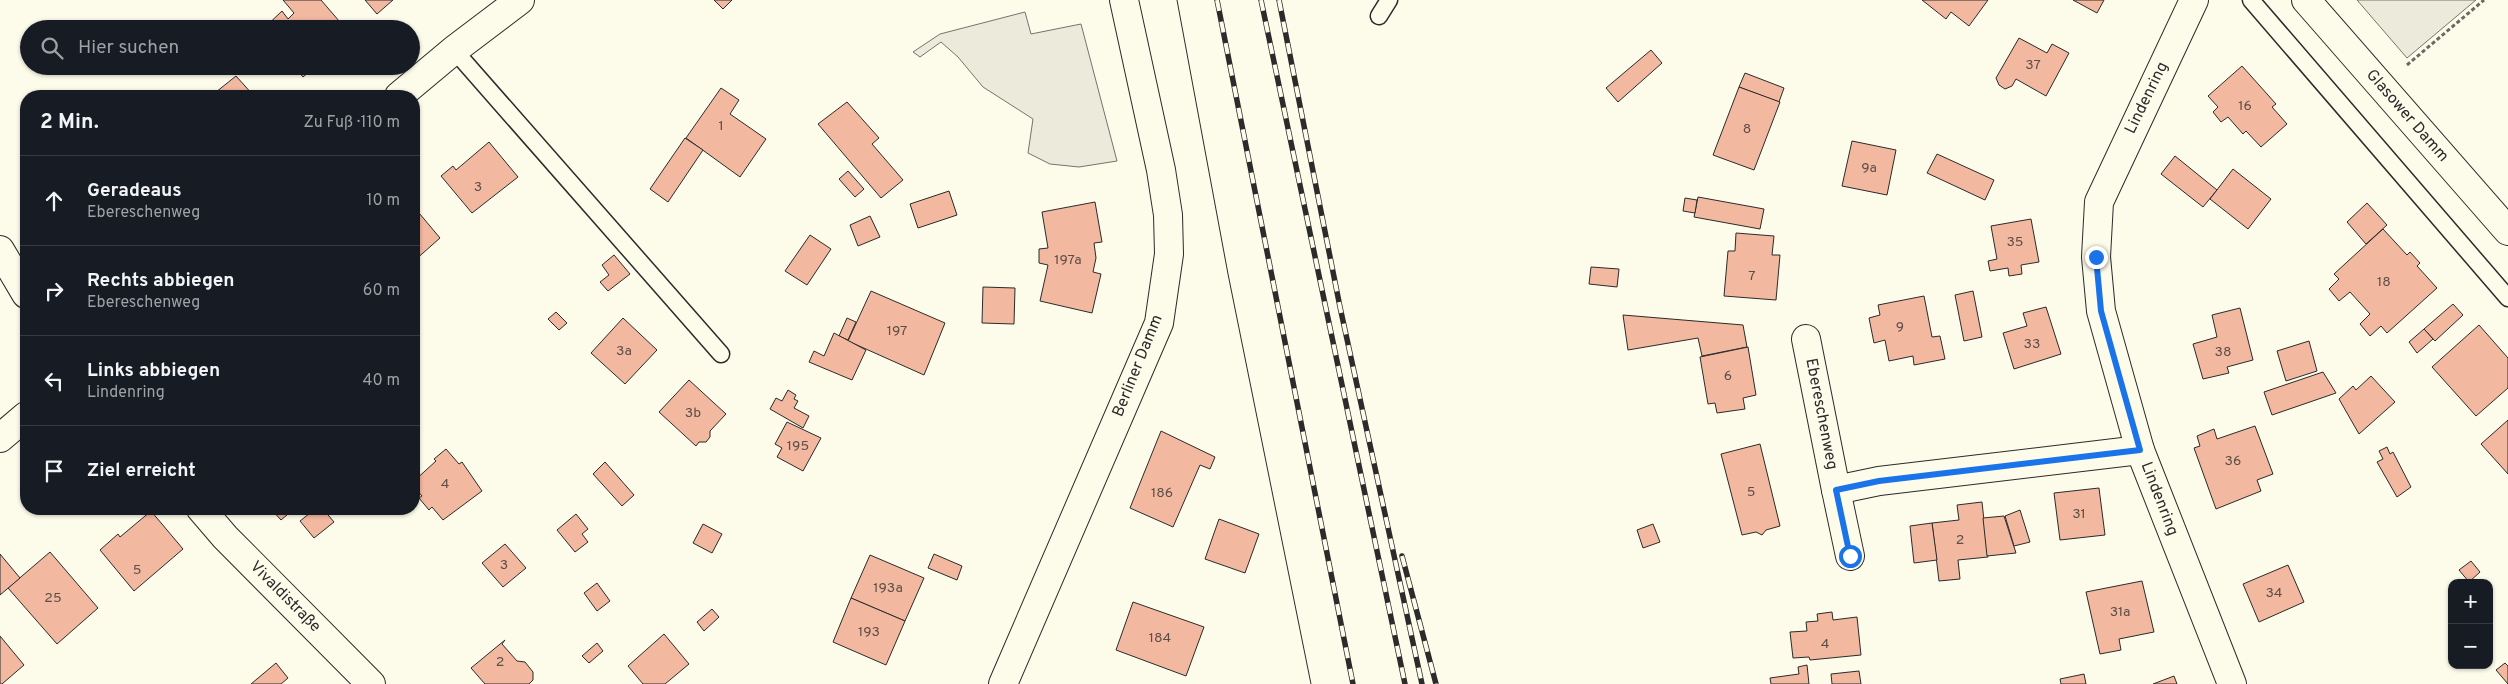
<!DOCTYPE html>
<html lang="de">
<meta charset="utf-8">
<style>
:root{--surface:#171b24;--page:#242831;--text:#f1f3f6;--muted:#9ea1a6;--line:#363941}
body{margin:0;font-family:Overpass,sans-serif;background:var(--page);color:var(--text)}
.controls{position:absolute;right:15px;bottom:15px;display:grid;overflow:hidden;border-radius:10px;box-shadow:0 1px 4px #0004}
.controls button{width:45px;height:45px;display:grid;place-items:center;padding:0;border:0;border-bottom:1px solid var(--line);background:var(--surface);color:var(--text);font:25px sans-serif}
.stop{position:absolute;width:15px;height:15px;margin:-11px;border:4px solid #1a73e8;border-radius:50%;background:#fff}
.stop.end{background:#1a73e8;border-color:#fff;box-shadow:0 1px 5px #0008}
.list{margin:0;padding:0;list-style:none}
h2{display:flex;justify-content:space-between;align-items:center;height:65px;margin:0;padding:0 20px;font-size:21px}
h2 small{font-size:16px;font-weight:400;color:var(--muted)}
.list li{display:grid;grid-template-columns:32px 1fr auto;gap:15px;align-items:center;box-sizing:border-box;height:90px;padding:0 20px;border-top:1px solid var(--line)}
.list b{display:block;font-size:19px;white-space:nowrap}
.list p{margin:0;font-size:16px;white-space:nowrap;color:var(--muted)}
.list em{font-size:16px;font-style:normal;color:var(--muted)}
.icon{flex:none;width:28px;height:28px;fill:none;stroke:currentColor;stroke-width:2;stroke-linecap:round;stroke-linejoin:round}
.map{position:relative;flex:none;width:2508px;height:684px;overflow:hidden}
.search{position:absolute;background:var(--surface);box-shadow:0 1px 4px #0004;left:20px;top:20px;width:400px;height:55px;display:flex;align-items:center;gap:12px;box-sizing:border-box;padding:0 18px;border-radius:28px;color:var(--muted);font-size:19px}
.panel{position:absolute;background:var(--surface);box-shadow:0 1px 4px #0004;left:20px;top:90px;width:400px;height:425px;border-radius:20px}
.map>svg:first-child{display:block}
.green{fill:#ecebdb;stroke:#74746e}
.building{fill:#f2b8a0;stroke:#2b2b2b}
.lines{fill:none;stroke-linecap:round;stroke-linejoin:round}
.service-casing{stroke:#2b2b2b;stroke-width:19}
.minor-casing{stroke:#2b2b2b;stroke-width:30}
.tertiary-casing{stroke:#2b2b2b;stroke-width:30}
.secondary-casing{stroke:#2b2b2b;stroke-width:30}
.path{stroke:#6a6964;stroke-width:3;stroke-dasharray:4 2.5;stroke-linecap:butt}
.service{stroke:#fdfbea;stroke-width:16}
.minor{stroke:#fdfbea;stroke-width:28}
.tertiary{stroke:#fdfbea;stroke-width:28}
.secondary{stroke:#fdfbea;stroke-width:28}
.tram{stroke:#2b2b2b;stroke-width:1}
.rail-casing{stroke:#2b2b2b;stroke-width:5.5}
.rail{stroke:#fdfbea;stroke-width:4;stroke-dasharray:11;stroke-linecap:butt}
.route{stroke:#1a73e8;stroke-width:6}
.labels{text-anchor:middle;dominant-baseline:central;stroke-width:4;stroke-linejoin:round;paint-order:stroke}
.number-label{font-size:14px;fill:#5d4e48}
.street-label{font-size:16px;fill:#2b2b2b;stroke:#fdfbea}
</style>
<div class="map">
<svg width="2508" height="684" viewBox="0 0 2508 684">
<rect width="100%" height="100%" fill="#fdfbea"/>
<g class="green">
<polygon points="2357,0 2476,0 2407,58"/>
<polygon points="1025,12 1031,34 1081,24 1117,161 1079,167 1050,164 1028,153 1033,119 983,87 958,57 941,42 920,57 913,52 940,34"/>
</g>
<g class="building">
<polygon points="283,0 321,0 346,29 263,29 282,11 288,19 294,13"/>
<polygon points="365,0 393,0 377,14"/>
<polygon points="714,0 732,0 723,9"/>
<polygon points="1922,0 1988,0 1969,26 1951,12 1946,19"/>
<polygon points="2073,0 2104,0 2097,13"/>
<polygon points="2019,38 2047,53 2052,44 2069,53 2046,96 2016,79 2012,86 2005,89 1999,85 1996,78"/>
<polygon points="1651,50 1662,63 1618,102 1606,88"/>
<polygon points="294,66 316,66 303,77"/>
<polygon points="2242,66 2276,104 2272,107 2287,124 2261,147 2246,131 2243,134 2228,117 2221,122 2213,112 2218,107 2208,96"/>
<polygon points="1745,73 1784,88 1779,102 1739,87"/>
<polygon points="236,76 254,96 211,96"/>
<polygon points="1739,87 1780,102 1754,170 1713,155"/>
<polygon points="721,88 739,100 730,114 766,139 740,177 686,138"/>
<polygon points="847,102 879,138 872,144 903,180 881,198 818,124"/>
<polygon points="685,138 703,150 668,202 650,189"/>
<polygon points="1852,141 1896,150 1887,195 1842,186"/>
<polygon points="489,142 518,177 472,213 441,176 453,166 456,170"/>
<polygon points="1937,154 1994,180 1985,200 1927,173"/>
<polygon points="2175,156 2217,190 2203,207 2161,174"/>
<polygon points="2233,169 2271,199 2248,229 2210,199"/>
<polygon points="848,171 864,189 855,197 839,179"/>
<polygon points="949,191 957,215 918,228 910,204"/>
<polygon points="1698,197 1764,209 1760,229 1694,217"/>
<polygon points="1685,198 1697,200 1695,213 1683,211"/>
<polygon points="1095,202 1102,242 1094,243 1096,258 1093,272 1101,274 1092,313 1040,301 1048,265 1039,263 1039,249 1048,248 1042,212"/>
<polygon points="2367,203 2387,225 2366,244 2347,222"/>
<polygon points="414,207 440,238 414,261"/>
<polygon points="870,216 880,237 858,246 850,225"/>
<polygon points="2031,219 2039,262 2021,265 2022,274 2009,276 2008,268 1990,271 1988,261 1997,259 1991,226"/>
<polygon points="2383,229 2407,255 2410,252 2420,263 2417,266 2437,288 2387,333 2381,326 2370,336 2360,324 2370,314 2350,292 2339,301 2329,289 2339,279 2334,274"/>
<polygon points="1736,233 1774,236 1772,255 1780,255 1776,300 1724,296 1728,251 1735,251"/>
<polygon points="810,235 831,249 807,285 785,271"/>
<polygon points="614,255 630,274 608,291 600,282 609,275 602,265"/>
<polygon points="1591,267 1619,269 1617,287 1589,284"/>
<polygon points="983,287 1015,288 1014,324 982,323"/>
<polygon points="871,291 945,323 924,375 848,341"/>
<polygon points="1973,291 1982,337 1964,341 1955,295"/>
<polygon points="1924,296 1932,337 1940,336 1945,359 1914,365 1913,356 1889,361 1885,340 1874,343 1869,318 1880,315 1878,305"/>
<polygon points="2453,304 2463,315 2435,341 2424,329"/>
<polygon points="2046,307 2061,354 2014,369 2003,333 2027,326 2023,313"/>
<polygon points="2240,308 2253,360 2227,367 2229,373 2203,379 2193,344 2217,337 2212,315"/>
<polygon points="556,312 567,323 559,330 548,319"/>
<polygon points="1623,315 1743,325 1747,347 1702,356 1698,338 1628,350"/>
<polygon points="623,318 657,350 625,384 591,353"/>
<polygon points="847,318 856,322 848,340 839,336"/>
<polygon points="2479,325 2508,358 2508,388 2476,416 2432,367"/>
<polygon points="2424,329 2433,339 2417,353 2409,342"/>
<polygon points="834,333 866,350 852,380 809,362 814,351 824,356"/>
<polygon points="2309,341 2317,371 2286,381 2277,351"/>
<polygon points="1748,347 1756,395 1743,398 1745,409 1717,413 1715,403 1708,404 1700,357"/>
<polygon points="2323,372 2336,393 2272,415 2264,392"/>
<polygon points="2371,376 2395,402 2359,434 2339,399 2353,386 2356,390"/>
<polygon points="689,380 726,414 710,431 710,437 706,442 699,442 696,446 659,412"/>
<polygon points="788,390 796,395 794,399 798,401 794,408 809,416 803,428 770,409 776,398 782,401"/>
<polygon points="2508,420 2508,474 2481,444"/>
<polygon points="787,422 821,438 803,471 777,457 782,448 775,444"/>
<polygon points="2255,426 2273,474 2257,480 2261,491 2216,509 2194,448 2200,446 2197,436 2214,429 2217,439"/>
<polygon points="1161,431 1215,457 1210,469 1200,465 1173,527 1130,508"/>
<polygon points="1760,444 1780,526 1766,530 1762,535 1756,532 1742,535 1721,454"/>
<polygon points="2387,447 2390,454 2393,452 2411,487 2397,497 2377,462 2383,459 2379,451"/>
<polygon points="446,449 459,464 462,462 482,491 443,520 432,507 429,510 419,498 422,496 414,487 414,481 436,461 434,459"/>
<polygon points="605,462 634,495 622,506 593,474"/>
<polygon points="2099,488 2105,535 2060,540 2054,493"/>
<polygon points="1982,502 1988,557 1958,560 1960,579 1939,581 1932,523 1959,520 1957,505"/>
<polygon points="271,509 294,509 281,520"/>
<polygon points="315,509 323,509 334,522 314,538 300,521"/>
<polygon points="2020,510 2030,542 2014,546 2005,516"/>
<polygon points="151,511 183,549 134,591 100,550 118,534 120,537"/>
<polygon points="576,514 588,529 582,534 588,542 575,552 557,530"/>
<polygon points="2004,516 2016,553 1987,556 1983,518"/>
<polygon points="1219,519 1259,534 1245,573 1205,559"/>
<polygon points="1932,523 1937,560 1914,563 1910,526"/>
<polygon points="703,524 722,534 712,553 693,543"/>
<polygon points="1653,524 1660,542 1643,548 1637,530"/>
<polygon points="505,544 526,568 503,587 482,563"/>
<polygon points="50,552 98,608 57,644 8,588"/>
<polygon points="0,554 20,578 0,595"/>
<polygon points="934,554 962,566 957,580 928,568"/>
<polygon points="870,555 924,578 905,621 851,598"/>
<polygon points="2471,561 2480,572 2469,582 2459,570"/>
<polygon points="2288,565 2304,602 2259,622 2243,584"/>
<polygon points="2142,581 2154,632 2119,639 2121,650 2100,654 2086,592"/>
<polygon points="597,583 610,601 597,611 584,593"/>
<polygon points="851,598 905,621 886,665 833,642"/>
<polygon points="1133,602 1204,627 1186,676 1116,650"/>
<polygon points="712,609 719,617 704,631 697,622"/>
<polygon points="1832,612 1833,620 1857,617 1861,655 1810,660 1809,657 1793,658 1790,632 1807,631 1806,622 1818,621 1817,614"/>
<polygon points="664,634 689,664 665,684 643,684 628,666"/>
<polygon points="0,636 24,665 2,684 0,684"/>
<polygon points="505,640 502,644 517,661 525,662 533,672 533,680 529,684 485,684 471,668"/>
<polygon points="597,643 603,651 589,663 582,656"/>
<polygon points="276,663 288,678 281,684 251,684"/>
<polygon points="2505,663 2508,666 2508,684 2496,670"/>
<polygon points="1807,665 1809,684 1771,684 1770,678 1799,674 1798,667"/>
<polygon points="1859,671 1861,684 1832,684 1831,674"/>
<polygon points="2084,674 2086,684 2061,684 2060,679"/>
<polygon points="2174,676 2177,684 2153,684"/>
</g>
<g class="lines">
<g class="service-casing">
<g id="service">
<polyline points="2251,0 2508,298"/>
<polyline points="1379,16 1389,0"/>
<polyline points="454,50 721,354"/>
</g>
</g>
<g class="minor-casing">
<g id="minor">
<polyline points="2194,0 2099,202 2096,257 2101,311 2140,450 2232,684"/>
<polyline points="399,96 454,50 520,0"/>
<polyline points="0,250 26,294"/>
<polyline points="1806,339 1836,490 1879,481 2140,450"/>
<polyline points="0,438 26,416"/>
<polyline points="1836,490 1850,556"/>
<polyline points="201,509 225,537 371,684"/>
</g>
</g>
<g class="tertiary-casing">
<polyline id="tertiary" points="2306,0 2508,231"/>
</g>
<g class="secondary-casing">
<polyline id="secondary" points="1003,684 1159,323 1169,254 1168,215 1161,170 1124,0"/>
</g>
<polyline class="path" points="2407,65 2484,0"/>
<use href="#service" class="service"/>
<use href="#minor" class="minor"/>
<use href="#tertiary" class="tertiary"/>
<use href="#secondary" class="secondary"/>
<polyline class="tram" points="1177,0 1228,274 1311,684"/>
<g class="rail-casing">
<g id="rail">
<polyline points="1217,0 1353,684"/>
<polyline points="1261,0 1405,684"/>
<polyline points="1279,0 1340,307 1422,684"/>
<polyline points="1402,556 1436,684"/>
</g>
</g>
<use href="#rail" class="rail"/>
</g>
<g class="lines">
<polyline class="route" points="1850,556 1836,490 1879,481 2140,450 2101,311 2096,257"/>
</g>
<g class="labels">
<g class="number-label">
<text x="2033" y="65">37</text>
<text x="2245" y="106">16</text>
<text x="721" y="126">1</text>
<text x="1747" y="129">8</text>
<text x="1869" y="168">9a</text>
<text x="478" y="187">3</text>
<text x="2015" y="242">35</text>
<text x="1068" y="260">197a</text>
<text x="1752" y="276">7</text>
<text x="2384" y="282">18</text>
<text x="1900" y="327">9</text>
<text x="897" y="331">197</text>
<text x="2032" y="344">33</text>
<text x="624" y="351">3a</text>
<text x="2223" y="352">38</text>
<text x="1728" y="376">6</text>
<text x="693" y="413">3b</text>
<text x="798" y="446">195</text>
<text x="2233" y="461">36</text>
<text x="445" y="484">4</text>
<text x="1751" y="492">5</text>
<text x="1162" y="493">186</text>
<text x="2079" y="514">31</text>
<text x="1960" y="540">2</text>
<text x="504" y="565">3</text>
<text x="137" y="570">5</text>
<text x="888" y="588">193a</text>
<text x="2274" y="593">34</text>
<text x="53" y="598">25</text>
<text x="2120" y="612">31a</text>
<text x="869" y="632">193</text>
<text x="1160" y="638">184</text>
<text x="1825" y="644">4</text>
<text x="500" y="662">2</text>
</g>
<g class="street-label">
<text transform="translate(2147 98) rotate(-64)">Lindenring</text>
<text transform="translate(2407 116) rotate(49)">Glasower Damm</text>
<text transform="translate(1138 366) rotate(-68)">Berliner Damm</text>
<text transform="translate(1821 414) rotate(79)">Ebereschenweg</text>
<text transform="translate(2159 499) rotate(69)">Lindenring</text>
<text transform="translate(285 597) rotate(45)">Vivaldistraße</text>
</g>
</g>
</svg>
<div class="controls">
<button>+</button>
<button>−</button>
</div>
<div class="stop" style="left:1850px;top:556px"></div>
<div class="stop end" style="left:2096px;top:257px"></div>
<div class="search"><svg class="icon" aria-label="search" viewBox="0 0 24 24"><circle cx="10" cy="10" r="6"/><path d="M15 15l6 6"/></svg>Hier suchen</div>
<section class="panel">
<h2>2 Min.<small>Zu Fuß · 110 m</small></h2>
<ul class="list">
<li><svg class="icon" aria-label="ahead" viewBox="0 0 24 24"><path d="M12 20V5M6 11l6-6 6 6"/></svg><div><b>Geradeaus</b><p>Ebereschenweg</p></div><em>10 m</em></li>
<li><svg class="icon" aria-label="right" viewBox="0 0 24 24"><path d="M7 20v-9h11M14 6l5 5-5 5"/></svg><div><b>Rechts abbiegen</b><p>Ebereschenweg</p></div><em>60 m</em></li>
<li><svg class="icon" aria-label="left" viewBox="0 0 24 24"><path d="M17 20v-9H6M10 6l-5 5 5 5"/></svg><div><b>Links abbiegen</b><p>Lindenring</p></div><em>40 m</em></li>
<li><svg class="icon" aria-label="arrive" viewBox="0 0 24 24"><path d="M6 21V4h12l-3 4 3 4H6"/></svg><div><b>Ziel erreicht</b></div></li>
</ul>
</section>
</div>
